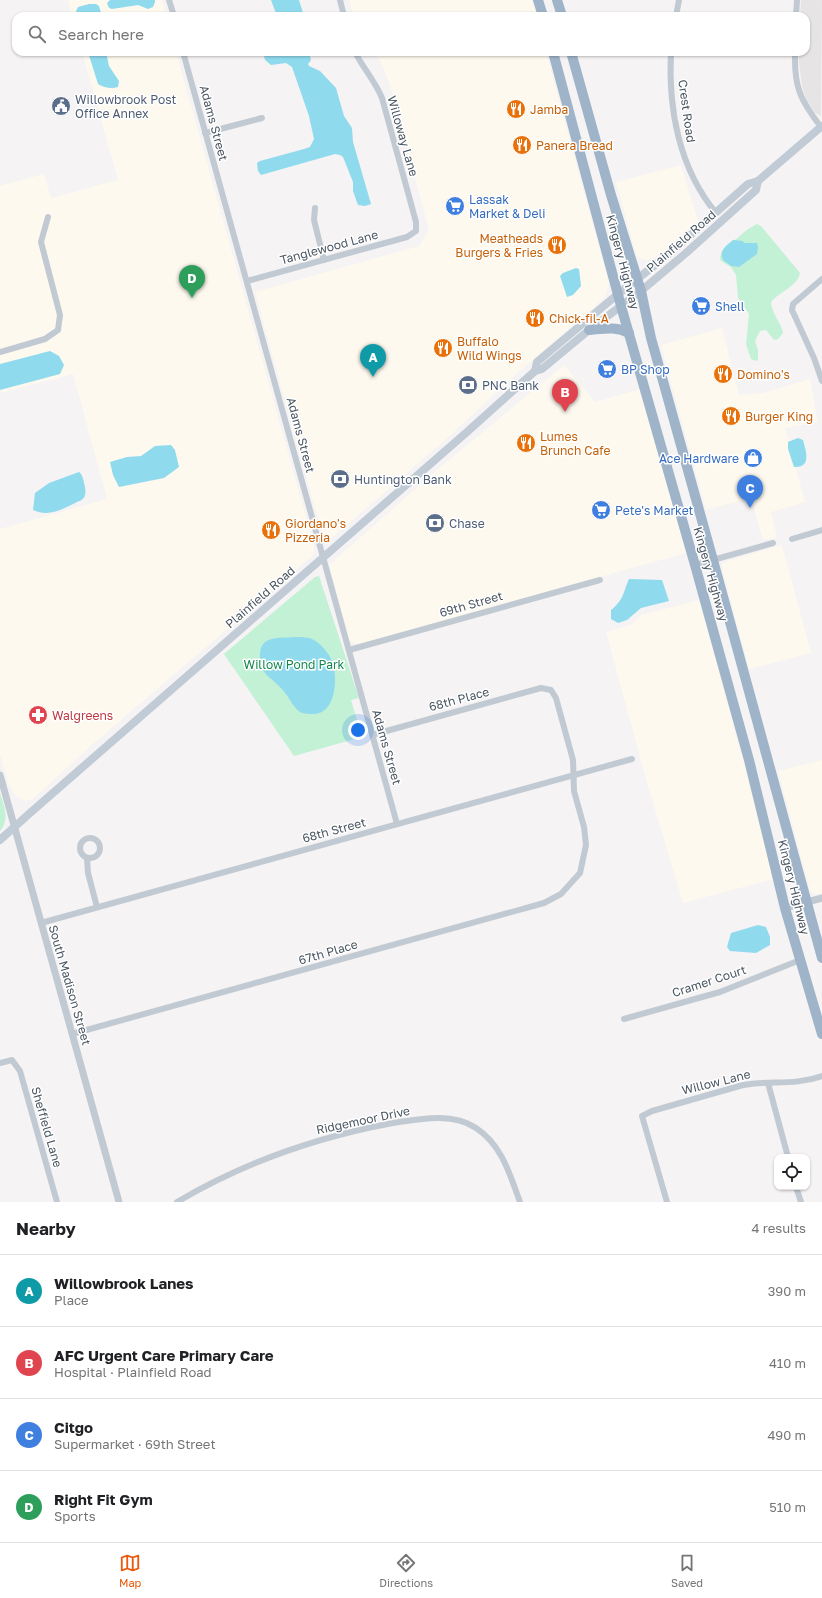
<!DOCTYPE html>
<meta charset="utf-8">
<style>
:root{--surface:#fff;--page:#f6f6f6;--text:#202124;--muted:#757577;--line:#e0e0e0;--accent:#ea580c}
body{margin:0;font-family:"Golos Text",sans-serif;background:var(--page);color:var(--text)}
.controls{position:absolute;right:12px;bottom:12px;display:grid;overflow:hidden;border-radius:8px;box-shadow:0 1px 3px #0004}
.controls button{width:36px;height:36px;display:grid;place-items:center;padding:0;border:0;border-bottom:1px solid var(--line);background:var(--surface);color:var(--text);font:20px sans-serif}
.you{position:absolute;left:358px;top:730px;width:14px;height:14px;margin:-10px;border:3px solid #fff;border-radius:50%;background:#1a73e8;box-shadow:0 0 0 6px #1a73e833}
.badge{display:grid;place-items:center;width:26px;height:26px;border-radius:50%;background:var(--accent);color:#fff;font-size:13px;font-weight:700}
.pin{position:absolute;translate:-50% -33px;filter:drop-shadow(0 1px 2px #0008)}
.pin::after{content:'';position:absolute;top:21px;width:14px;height:12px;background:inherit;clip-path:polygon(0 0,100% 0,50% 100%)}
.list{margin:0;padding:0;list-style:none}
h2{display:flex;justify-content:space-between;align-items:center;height:52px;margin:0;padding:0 16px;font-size:17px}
h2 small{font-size:13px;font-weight:400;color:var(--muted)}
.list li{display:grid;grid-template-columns:26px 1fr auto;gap:12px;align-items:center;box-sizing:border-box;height:72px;padding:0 16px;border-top:1px solid var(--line)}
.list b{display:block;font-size:15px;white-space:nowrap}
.list p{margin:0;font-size:13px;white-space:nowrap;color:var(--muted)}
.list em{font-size:13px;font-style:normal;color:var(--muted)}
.icon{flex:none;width:22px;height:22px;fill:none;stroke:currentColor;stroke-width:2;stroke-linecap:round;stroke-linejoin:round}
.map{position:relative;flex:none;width:822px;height:1202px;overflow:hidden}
.search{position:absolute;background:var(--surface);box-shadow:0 1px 3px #0004;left:12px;right:12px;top:12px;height:44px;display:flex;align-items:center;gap:10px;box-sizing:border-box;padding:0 14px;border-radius:12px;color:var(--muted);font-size:15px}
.sheet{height:340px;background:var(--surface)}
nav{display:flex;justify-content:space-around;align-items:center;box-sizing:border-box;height:56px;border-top:1px solid var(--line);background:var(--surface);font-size:11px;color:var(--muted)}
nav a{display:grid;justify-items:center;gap:2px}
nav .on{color:var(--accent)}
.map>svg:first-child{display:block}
.commercial{fill:#fdf9ef}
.education{fill:#e6e4e5}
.green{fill:#c3f1d5}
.water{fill:#90daee}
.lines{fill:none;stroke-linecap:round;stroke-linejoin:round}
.minor{stroke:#c1cad2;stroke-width:6}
.tertiary{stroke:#c1cad2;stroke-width:7}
.secondary{stroke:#c1cbd6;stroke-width:8}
.trunk{stroke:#9fb4c9;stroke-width:10}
.labels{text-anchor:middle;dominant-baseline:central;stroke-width:3;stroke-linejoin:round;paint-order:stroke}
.service-label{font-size:12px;fill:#4e5e75;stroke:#fff;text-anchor:start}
.food-label{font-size:12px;fill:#c56008;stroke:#fff;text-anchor:start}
.street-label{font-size:12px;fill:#4a5661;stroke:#fff}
.shop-label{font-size:12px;fill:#366cbe;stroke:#fff;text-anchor:start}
.park-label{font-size:12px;fill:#17864f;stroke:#fff}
.health-label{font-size:12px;fill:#be3a42;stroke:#fff;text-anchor:start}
</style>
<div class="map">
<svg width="822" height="1202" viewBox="0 0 822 1202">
<rect width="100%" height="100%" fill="#f5f3f3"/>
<g class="commercial">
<polygon points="68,0 162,0 166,16 72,16"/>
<polygon points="349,0 532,0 537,16 353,16"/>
<polygon points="82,52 176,52 315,549 312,556 93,744 34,798 26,801 22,800 15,795 8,783 0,754 0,529 107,499 73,374 0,393 0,186 44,174 51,198 118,180"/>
<polygon points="366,52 546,52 609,284 606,295 602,300 515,375 445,440 334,536 329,538 325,538 322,534 255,292 419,246 429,230 390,85 379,58"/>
<polygon points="681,165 698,221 656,257 648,260 640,259 636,255 616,182"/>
<polygon points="722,328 739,395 763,393 810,379 818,422 785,428 805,502 771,512 777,537 763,540 751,498 706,510 661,345"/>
<polygon points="564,365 595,402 641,389 686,553 358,644 353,643 350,640 329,565 437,470"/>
<polygon points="782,545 811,653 749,669 723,572 722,564 724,562"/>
<polygon points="699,600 759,818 773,879 683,903 648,786 606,632 631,625 641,615"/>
<polygon points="822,760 822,893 816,895 811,892 809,887 778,771"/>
</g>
<polygon class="education" points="801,0 822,0 821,116 815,113 807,101 803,91 801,79 798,52 806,52 806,16 800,16"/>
<g class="green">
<path d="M757,224L761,226L800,273C798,286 779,292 771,302C772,315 781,322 783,333L778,339L774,340L766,330L760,331L755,341L758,350V360L756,361L751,359L746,344L749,314L738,298L736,275L731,267L721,261L720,258L721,253L724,249L748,229Z"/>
<polygon points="319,576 359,698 351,700 362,737 294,756 224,654 315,577"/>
<path d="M0,793C4,806 10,820 0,831Z"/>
</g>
<g class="water">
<polygon points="110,0 155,0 155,2 153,7 148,9 138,5 112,9 109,8 107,3"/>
<polygon points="271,0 299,0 304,16 277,16"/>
<polygon points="89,4 96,4 99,6 102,16 78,16 76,11 78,7"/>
<path d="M88,52H106L109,66L119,81L118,87C112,89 104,88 98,84Z"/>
<polygon points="263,52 309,52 311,60 308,64 309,66 320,71 336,88 344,116 352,128 353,142 371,204 365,206 358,205 353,191 353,182 343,157 340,155 335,154 261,175 258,171 257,163 260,161 304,149 310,147 314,139 309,116 292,67 286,63 271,65 265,60"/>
<path d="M733,240L743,241L744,243H757L758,247L757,254L739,267L731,266L723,260C719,250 726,246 733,240Z"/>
<polygon points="576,268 579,269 581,286 573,295 567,297 560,276 563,273"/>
<polygon points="50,351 59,356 64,365 60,374 0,390 0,364"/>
<path d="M798,438L803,440C806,451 812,468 794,467L788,449V442Z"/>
<polygon points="171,445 175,450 179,467 164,478 119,487 113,475 110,462 127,457 141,456 155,446"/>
<path d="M79,472C82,474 83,478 84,483C85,486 86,492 85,495C84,500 79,501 75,503C61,510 48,517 33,510L35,493L49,483Z"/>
<path d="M629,579L662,580L669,601L641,608L627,620L618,623L611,619V610C624,600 623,592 629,579Z"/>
<path d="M296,637C302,637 309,637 314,640C324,646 333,658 334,669C337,685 334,712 315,714C310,714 304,714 300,712C293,707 290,699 285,693C275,678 258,676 260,654C260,650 261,646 264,643C271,636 287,638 296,637Z"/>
<polygon points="758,925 766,927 770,937 770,945 756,953 730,951 727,947 731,933"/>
</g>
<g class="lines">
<g class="minor">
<polyline points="169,0 174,16"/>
<polyline points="340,0 344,16"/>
<polyline points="676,16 679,0"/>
<polyline points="796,16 797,0"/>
<polyline points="183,52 397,824"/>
<path d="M671,52C668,109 679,168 716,213"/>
<path d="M795,52C794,87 800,100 821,127"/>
<polyline points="205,133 262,118"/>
<polyline points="315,208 314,220 324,260"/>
<polyline points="822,279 793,304 792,310 814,358 822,381"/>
<path d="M247,281L407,237L416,231V222L382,98C375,81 363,68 355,52"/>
<polyline points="0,352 45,339 58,330 60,315 41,242 48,217"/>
<polyline points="792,539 822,530"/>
<polyline points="695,565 773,543"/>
<polyline points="349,650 600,580"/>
<circle cx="90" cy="848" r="10"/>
<polyline points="87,858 88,873 97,907"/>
<polyline points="41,923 632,759"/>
<polyline points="624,1019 720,992 800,960"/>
<polyline points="72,1034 544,903 561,894 580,873 586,845 584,827 574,791 573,760 556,698 551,690 541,688 372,735"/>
<polyline points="0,1063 12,1060 20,1071 57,1202"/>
<polyline points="768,1083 788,1157"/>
<polyline points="796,1187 801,1202"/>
<path d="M177,1202C243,1163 317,1137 393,1123C420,1119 452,1112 476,1128C502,1145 510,1175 520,1202"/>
<path d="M667,1202L642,1116L652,1111L743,1085C770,1080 794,1086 822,1076"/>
</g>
<g class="tertiary">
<polyline points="0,775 119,1202"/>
<polyline points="785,908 822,898"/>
</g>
<g class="secondary">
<polyline points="535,371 542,369 589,330 641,291 686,253 756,190 758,181"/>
<polyline points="0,840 30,813 467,432 535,371 537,362 618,294 669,254 748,184 758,181 822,126"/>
</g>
<g class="trunk">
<polyline points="538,0 543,16"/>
<polyline points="557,0 562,16"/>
<polyline points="553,52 621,306 695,565 749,760 785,908 822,1034"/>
<polyline points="571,52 611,195 641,291 651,338 713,560 822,958"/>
<path d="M589,330C603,329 616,326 629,333"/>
</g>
</g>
<defs>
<g id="civic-disc" transform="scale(1)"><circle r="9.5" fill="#5c6f8a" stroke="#fff"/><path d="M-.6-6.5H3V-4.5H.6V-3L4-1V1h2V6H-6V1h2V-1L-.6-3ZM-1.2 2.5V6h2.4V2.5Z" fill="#fff"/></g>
<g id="restaurant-disc" transform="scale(1)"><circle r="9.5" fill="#e8710a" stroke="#fff"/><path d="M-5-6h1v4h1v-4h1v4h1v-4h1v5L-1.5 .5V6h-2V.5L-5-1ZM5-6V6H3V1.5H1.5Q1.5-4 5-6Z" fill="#fff"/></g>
<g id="supermarket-disc" transform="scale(1)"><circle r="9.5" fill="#3f7fe0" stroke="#fff"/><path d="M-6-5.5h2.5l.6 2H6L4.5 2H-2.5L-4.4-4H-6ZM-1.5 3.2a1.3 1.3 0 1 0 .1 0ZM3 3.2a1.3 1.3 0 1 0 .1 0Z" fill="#fff"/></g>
<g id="bank-disc" transform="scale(1)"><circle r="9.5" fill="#5c6f8a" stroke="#fff"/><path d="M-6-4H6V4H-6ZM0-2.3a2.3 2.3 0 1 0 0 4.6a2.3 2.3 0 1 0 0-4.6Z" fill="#fff"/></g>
<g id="shop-disc" transform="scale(1)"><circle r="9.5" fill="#3f7fe0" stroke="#fff"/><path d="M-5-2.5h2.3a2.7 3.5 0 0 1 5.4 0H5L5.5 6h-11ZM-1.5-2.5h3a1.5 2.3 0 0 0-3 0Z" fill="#fff"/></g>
<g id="pharmacy-disc" transform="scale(1)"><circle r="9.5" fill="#e0444e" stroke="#fff"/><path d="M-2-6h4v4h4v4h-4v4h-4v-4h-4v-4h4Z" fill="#fff"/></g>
</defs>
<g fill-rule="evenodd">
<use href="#civic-disc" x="61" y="106"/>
<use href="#restaurant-disc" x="516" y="109"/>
<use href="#restaurant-disc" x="522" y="145"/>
<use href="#supermarket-disc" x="455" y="206"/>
<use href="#restaurant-disc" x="557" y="245"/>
<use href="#supermarket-disc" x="701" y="306"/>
<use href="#restaurant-disc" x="535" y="318"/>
<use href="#restaurant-disc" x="443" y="348"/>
<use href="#supermarket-disc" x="607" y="369"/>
<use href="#restaurant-disc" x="723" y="374"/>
<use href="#bank-disc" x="468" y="385"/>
<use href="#restaurant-disc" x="731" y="416"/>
<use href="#restaurant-disc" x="526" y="443"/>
<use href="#shop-disc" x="753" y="458"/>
<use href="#bank-disc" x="340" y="479"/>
<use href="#supermarket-disc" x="601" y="510"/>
<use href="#bank-disc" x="435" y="523"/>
<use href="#restaurant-disc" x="271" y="530"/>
<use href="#pharmacy-disc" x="38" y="715"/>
</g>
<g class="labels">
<g class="service-label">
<text x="75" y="99">Willowbrook Post<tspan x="75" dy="14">Office Annex</tspan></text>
<text x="482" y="385">PNC Bank</text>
<text x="354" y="479">Huntington Bank</text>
<text x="449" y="523">Chase</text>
</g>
<g class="food-label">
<text x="530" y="109">Jamba</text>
<text x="536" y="145">Panera Bread</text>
<text x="543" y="238" text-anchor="end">Meatheads<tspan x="543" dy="14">Burgers &amp; Fries</tspan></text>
<text x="549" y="318">Chick-fil-A</text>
<text x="457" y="341">Buffalo<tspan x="457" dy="14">Wild Wings</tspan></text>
<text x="737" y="374">Domino's</text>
<text x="745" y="416">Burger King</text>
<text x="540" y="436">Lumes<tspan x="540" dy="14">Brunch Cafe</tspan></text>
<text x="285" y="523">Giordano's<tspan x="285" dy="14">Pizzeria</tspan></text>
</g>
<g class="street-label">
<text transform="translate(687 111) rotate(82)">Crest Road</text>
<text transform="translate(214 123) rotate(75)">Adams Street</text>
<text transform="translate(403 136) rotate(74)">Willoway Lane</text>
<text transform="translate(681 241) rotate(-41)">Plainfield Road</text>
<text transform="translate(329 247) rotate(-15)">Tanglewood Lane</text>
<text transform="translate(623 262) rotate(75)">Kingery Highway</text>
<text transform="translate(301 435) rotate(75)">Adams Street</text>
<text transform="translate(711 574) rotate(74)">Kingery Highway</text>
<text transform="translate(260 597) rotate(-41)">Plainfield Road</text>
<text transform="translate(471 604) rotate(-16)">69th Street</text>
<text transform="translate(459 699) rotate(-15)">68th Place</text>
<text transform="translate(387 747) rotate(74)">Adams Street</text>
<text transform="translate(334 830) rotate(-15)">68th Street</text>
<text transform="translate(794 887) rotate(76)">Kingery Highway</text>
<text transform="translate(328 952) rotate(-16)">67th Place</text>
<text transform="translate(709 981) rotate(-18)">Cramer Court</text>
<text transform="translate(70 985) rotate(74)">South Madison Street</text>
<text transform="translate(716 1082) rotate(-14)">Willow Lane</text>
<text transform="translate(363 1120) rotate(-12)">Ridgemoor Drive</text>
<text transform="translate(47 1127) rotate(74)">Sheffield Lane</text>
</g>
<g class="shop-label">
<text x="469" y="199">Lassak<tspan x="469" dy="14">Market &amp; Deli</tspan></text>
<text x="715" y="306">Shell</text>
<text x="621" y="369">BP Shop</text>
<text x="739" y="458" text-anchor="end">Ace Hardware</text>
<text x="615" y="510">Pete's Market</text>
</g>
<g class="park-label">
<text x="294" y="664">Willow Pond Park</text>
</g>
<g class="health-label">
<text x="52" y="715">Walgreens</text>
</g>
</g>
</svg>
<div class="controls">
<button><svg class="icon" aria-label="locate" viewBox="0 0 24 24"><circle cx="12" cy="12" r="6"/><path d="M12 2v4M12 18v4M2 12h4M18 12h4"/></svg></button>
</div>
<div class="you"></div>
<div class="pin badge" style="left:373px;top:377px;background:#0f9aa8">A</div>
<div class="pin badge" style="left:565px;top:412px;background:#e0444e">B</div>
<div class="pin badge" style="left:750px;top:508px;background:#3f7fe0">C</div>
<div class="pin badge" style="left:192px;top:298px;background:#2e9e5b">D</div>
<div class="search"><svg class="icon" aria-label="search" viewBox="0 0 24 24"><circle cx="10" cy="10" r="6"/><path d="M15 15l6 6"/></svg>Search here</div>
</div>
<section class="sheet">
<h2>Nearby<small>4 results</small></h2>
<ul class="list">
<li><span class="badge" style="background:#0f9aa8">A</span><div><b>Willowbrook Lanes</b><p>Place</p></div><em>390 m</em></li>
<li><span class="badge" style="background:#e0444e">B</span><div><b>AFC Urgent Care Primary Care</b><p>Hospital · Plainfield Road</p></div><em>410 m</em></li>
<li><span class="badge" style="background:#3f7fe0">C</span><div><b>Citgo</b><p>Supermarket · 69th Street</p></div><em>490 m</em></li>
<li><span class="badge" style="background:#2e9e5b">D</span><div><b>Right Fit Gym</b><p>Sports</p></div><em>510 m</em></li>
</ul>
</section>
<nav>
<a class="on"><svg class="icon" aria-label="map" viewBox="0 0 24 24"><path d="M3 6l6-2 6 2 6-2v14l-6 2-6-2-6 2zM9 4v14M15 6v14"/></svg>Map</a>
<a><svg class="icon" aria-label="directions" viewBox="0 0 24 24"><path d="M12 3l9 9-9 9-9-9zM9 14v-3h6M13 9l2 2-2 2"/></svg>Directions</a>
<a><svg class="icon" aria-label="saved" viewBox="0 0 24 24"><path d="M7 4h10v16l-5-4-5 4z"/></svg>Saved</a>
</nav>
